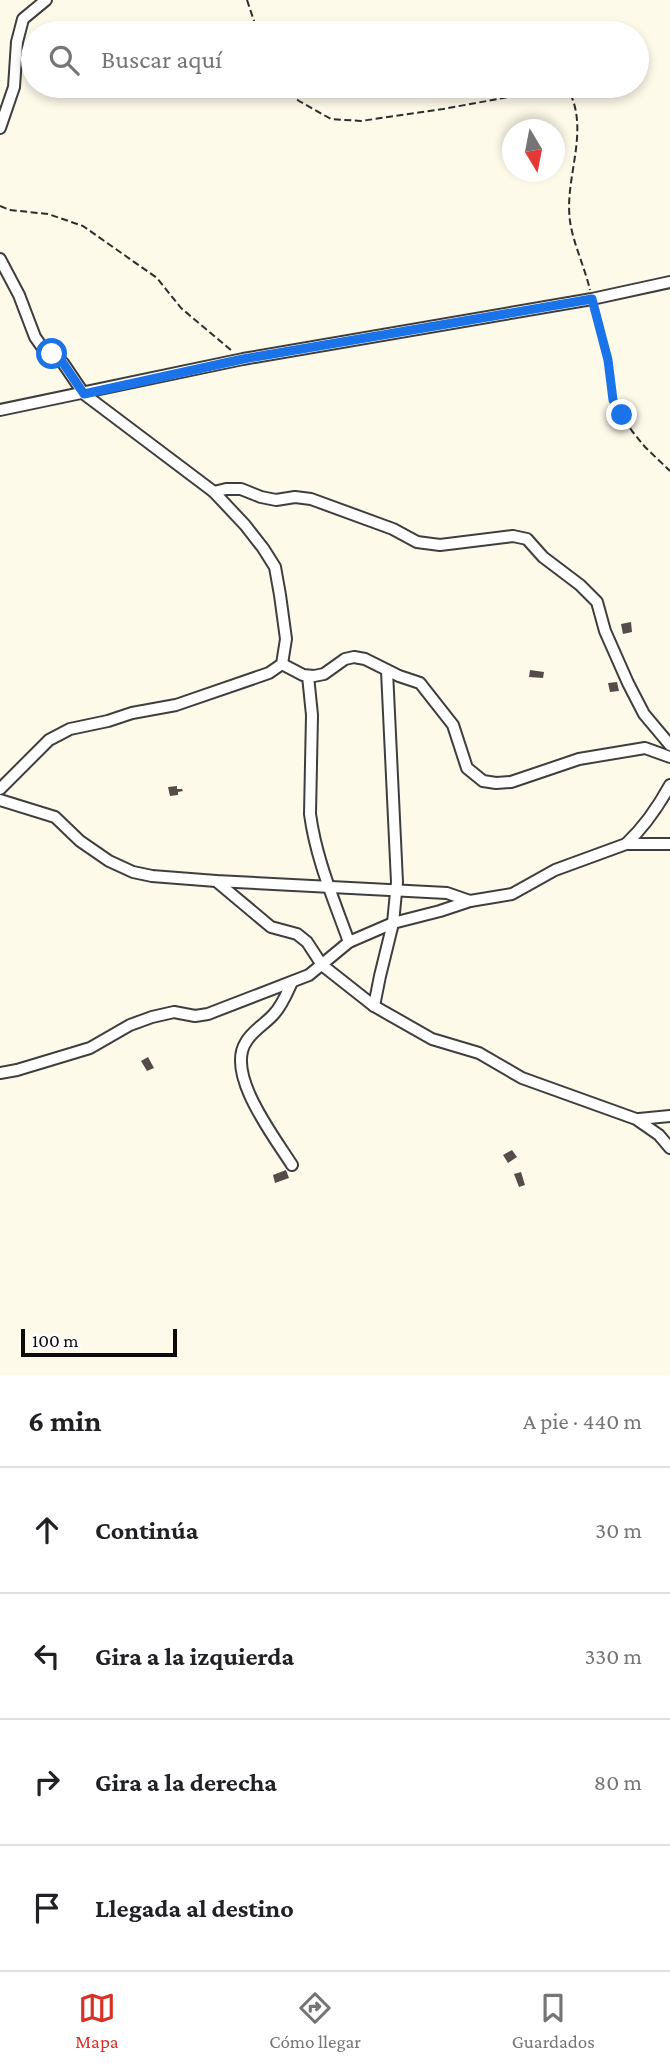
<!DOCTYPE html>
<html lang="es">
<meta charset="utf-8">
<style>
:root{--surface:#fff;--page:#f6f6f6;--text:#202124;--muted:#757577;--line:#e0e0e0;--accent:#d93025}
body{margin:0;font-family:"Crimson Pro",serif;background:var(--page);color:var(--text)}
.compass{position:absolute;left:502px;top:119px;width:63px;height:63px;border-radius:50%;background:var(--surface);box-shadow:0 4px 10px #0003;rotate:170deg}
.scale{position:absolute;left:21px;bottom:18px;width:156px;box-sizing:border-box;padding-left:7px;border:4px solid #0b0b0b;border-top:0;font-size:19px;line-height:24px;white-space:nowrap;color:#0b0b0b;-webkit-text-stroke:5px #fff;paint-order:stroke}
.stop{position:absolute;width:21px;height:21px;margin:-16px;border:5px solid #1a73e8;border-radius:50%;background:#fff}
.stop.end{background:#1a73e8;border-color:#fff;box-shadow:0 2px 7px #0008}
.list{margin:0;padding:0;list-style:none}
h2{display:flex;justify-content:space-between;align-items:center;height:91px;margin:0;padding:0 28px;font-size:30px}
h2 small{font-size:23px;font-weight:400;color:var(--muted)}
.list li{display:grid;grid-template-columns:46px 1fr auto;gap:21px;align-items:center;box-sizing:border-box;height:126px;padding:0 28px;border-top:2px solid var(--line)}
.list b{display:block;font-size:26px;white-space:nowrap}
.list em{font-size:23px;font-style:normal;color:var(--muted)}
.icon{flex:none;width:38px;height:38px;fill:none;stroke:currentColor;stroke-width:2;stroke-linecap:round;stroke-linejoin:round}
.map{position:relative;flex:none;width:670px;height:1375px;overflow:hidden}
.search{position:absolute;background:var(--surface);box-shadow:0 4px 10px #0003;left:21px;right:21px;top:21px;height:77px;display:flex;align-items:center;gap:18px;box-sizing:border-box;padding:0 24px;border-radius:38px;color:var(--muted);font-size:26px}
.sheet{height:595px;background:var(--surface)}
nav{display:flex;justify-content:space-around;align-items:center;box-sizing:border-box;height:98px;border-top:2px solid var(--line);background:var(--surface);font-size:19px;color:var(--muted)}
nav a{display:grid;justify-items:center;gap:4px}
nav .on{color:var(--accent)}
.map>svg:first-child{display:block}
.building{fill:#534c48}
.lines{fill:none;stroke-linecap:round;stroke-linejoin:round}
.minor-casing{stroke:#3e3e3e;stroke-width:14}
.path{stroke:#2d2d2d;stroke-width:2;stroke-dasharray:7 3.5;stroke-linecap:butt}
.minor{stroke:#fff;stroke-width:10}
.route{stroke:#1a73e8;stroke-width:9}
</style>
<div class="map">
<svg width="670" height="1375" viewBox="0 0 670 1375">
<rect width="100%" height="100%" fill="#fefaea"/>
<g class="building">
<polygon points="631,622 632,632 623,634 621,624"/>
<polygon points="530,670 544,672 543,678 529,677"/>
<polygon points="617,682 619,691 610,692 608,683"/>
<polygon points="177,786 177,789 182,789 183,791 178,792 178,795 170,796 168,787"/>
<polygon points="148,1057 154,1068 147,1071 141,1061"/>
<polygon points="512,1150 517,1157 508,1163 503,1155"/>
<polygon points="286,1170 289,1178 275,1183 273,1175"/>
<polygon points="521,1172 525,1185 519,1187 514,1174"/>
</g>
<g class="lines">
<g class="minor-casing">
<g id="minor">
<polyline points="0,128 14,87 17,42 23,19 46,0"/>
<polyline points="0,259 19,295 35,337 42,347 63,363 84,394 214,492 245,525 263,548 275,567 280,595 286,639 282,664 269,673 176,705 132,713 108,721 70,729 49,740 0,789"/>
<polyline points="0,410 243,359 592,299 670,282"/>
<polyline points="214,492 226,489 241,489 261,497 276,500 295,497 311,499 393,529 417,542 440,545 513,536 527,539 543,557 580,585 597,602 605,631 628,683 644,714 670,745"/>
<polyline points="282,664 303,675 314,676 324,674 345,659 354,657 365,659 399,676 420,683 453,725 467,768 483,781 496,783 511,782 579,759 645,748 670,757"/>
<path d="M308,676L312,715L310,814C316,859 334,900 349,942"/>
<polyline points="0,800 55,817 80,841 109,861 133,872 152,876 216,881 447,893 470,901"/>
<path d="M626,844C644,827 658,807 670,785"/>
<polyline points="216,881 271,927 297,934 307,942 322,965 374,1006 432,1039 479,1053 522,1078 636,1119 659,1135 670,1148"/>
<path d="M292,982C287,993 282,1006 273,1015C265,1024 252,1031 246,1042C225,1074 275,1138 292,1165"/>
<polyline points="374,1006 380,976 393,923 397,882 387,671"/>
<polyline points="0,1073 17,1070 90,1048 130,1025 152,1017 174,1012 195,1016 208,1014 309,975 349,942 393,923 440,911 470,901 512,894 555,870 626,844 670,844"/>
<polyline points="639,1119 670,1116"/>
</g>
</g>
<g class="path">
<polyline points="247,0 258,33"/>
<path d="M281,86L299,101L331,119L361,121L443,109L558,88L569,91C590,132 564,178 570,221C573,243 585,268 590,290"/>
<polyline points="0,206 10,210 48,214 83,226 157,278 181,308 231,350"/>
<polyline points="595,309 608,360 613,400 632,431 645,447 670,471"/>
</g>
<use href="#minor" class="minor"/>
</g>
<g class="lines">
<polyline class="route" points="52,354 63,363 84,394 243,359 592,299 608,360 613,400 622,415"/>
</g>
</svg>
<svg class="compass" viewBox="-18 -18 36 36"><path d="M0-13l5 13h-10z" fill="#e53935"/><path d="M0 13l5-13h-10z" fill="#757577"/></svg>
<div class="scale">100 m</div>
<div class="stop" style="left:52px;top:354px"></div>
<div class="stop end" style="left:622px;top:415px"></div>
<div class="search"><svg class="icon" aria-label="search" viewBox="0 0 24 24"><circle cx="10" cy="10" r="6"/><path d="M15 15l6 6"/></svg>Buscar aquí</div>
</div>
<section class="sheet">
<h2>6 min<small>A pie · 440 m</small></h2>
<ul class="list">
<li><svg class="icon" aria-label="ahead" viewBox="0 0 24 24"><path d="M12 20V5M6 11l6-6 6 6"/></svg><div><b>Continúa</b></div><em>30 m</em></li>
<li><svg class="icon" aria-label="left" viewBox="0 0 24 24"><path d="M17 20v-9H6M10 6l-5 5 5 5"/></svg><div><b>Gira a la izquierda</b></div><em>330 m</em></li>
<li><svg class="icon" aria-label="right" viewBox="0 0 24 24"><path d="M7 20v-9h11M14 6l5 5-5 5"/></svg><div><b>Gira a la derecha</b></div><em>80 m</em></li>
<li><svg class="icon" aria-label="arrive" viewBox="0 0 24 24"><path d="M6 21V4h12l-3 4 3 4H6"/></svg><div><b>Llegada al destino</b></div></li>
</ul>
</section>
<nav>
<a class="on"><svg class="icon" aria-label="map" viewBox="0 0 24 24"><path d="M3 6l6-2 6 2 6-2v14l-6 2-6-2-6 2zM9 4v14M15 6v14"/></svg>Mapa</a>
<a><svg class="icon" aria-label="directions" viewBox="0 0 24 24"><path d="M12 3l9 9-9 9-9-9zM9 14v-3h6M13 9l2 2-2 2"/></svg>Cómo llegar</a>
<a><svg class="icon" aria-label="saved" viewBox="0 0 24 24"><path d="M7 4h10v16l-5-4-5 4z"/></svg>Guardados</a>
</nav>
